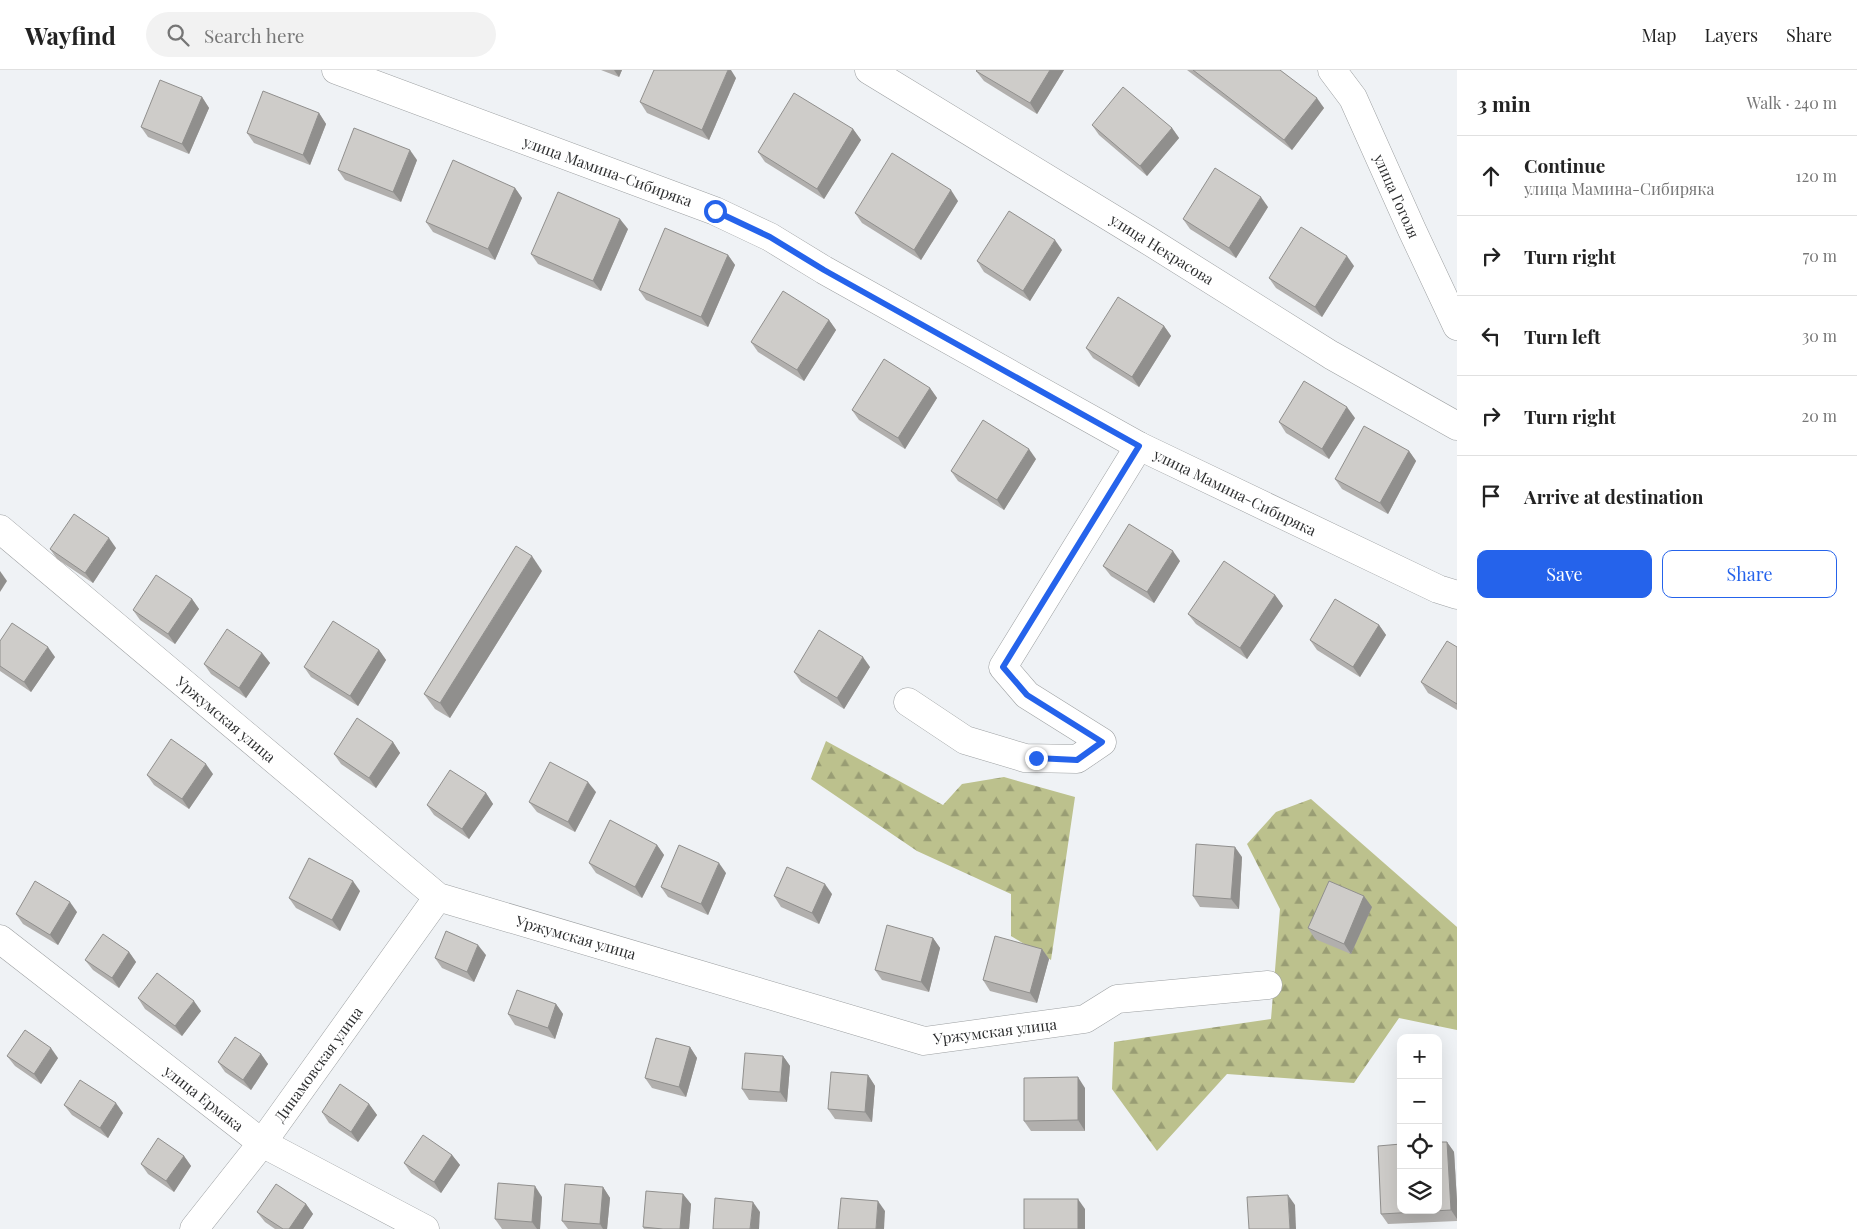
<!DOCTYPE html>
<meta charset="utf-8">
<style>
:root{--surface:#fff;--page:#f2f2f2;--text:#222;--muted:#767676;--line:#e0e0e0;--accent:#2563eb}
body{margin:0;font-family:"Playfair Display",serif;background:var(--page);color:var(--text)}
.controls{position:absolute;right:15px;bottom:15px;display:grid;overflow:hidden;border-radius:10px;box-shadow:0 5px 20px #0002}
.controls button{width:45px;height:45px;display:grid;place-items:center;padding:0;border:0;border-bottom:1px solid var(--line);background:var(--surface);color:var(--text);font:25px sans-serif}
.stop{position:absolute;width:15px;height:15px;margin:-11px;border:4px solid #2563eb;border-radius:50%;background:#fff}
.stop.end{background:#2563eb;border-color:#fff;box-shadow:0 1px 5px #0008}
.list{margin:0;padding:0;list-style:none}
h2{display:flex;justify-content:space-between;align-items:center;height:65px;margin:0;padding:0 20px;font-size:21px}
h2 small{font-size:16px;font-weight:400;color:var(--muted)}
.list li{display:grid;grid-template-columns:32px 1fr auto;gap:15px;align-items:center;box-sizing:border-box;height:80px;padding:0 20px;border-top:1px solid var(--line)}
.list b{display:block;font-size:19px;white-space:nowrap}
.list p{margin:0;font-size:16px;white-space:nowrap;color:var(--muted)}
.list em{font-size:16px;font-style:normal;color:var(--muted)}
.actions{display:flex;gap:10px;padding:15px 20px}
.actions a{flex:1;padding:11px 0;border:1px solid var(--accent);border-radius:10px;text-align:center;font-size:18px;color:var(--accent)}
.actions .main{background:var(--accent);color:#fff}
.icon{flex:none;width:28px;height:28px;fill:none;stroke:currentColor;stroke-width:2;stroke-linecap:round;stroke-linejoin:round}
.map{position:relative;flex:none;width:1457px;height:1159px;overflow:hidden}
header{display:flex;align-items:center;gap:30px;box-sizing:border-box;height:70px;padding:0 25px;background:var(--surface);border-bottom:1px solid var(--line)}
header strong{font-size:24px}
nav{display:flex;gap:28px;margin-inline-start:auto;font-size:18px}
.search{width:350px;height:45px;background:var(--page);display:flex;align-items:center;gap:12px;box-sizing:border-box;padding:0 18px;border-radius:28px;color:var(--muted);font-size:19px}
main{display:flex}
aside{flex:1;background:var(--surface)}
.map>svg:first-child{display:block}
.forest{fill:url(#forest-firs)}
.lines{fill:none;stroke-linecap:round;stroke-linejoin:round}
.minor-casing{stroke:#9da0a2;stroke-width:29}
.minor{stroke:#fff;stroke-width:28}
.wall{fill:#b1afad}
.shaded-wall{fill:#908f8d}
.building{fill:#ceccc9;stroke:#908f8d}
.route{stroke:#2563eb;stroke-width:6}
.labels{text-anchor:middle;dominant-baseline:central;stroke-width:4;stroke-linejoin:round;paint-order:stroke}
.street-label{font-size:15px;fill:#2e2f30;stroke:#fff}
</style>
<header>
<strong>Wayfind</strong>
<div class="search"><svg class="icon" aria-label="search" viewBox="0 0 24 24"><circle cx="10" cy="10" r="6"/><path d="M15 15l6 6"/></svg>Search here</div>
<nav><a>Map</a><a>Layers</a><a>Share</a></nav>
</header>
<main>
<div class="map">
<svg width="1457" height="1159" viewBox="0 0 1457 1159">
<defs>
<pattern id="forest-firs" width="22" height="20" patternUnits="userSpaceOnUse" patternTransform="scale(1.25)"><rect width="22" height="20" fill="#bcc18d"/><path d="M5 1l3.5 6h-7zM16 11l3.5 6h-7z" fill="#999d74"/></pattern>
</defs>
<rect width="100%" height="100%" fill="#eff2f5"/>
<g class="forest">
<polygon points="826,671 943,735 962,714 1004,707 1075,727 1051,890 1011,866 1011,824 917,781 811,709"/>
<polygon points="1311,729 1457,857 1457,960 1399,948 1354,1013 1227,1004 1157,1081 1112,1019 1114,972 1271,949 1280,839 1247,774 1276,742"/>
</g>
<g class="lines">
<g class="minor-casing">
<g id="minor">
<polyline points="336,0 715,141 770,167 824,200 1139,376 1438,519 1457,525"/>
<polyline points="869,0 1146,169 1331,285 1457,356"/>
<polyline points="1332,0 1353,28 1412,160 1457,256"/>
<polyline points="0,459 438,827 924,971 1085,949 1117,929 1268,915"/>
<polyline points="908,632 965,670 1025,688 1077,689 1102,672 1027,625 1003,597 1139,376"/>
<polyline points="0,869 262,1073 425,1159"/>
<polyline points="194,1159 262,1073 438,827"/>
</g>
</g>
<use href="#minor" class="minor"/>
</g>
<g class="wall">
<polygon points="601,0 622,0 619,7"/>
<polygon points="1064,0 1037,44 984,11 976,1"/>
<polygon points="1187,0 1280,0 1324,38 1292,80"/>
<polygon points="736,8 709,70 647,43 640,32"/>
<polygon points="202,27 209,38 189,84 148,67 141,57"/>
<polygon points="319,43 326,54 310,95 254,73 247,63"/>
<polygon points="1092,55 1172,58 1179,68 1147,106 1099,65"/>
<polygon points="853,59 861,70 824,129 765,92 758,82"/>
<polygon points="417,90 401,132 345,110 338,100"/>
<polygon points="515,118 522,128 495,190 433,162 426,152"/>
<polygon points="958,131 921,190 862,153 855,143"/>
<polygon points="1268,137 1236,188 1190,159 1183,149"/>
<polygon points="628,159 601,221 538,194 531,184"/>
<polygon points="1062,180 1030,231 984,202 977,191"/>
<polygon points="728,185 735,195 708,257 646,230 639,220"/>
<polygon points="1354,196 1322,247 1276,218 1269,208"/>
<polygon points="829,250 836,260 804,311 758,282 751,272"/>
<polygon points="1164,256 1171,266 1139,317 1093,288 1086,278"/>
<polygon points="930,318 937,328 905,379 859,350 852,340"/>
<polygon points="1355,348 1329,389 1286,363 1279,352"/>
<polygon points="1409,381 1416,391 1388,444 1342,419 1335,409"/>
<polygon points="1036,389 1004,440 958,411 951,401"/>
<polygon points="116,478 93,513 57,489 50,479"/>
<polygon points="1180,491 1154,533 1111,506 1103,496"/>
<polygon points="542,501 450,648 435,639 424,624"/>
<polygon points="1275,525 1283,536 1247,589 1196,554 1188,544"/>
<polygon points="192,529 199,539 175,574 140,550 133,540"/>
<polygon points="1379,555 1386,565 1360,607 1317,580 1310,570"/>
<polygon points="0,571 55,587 31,622 0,601"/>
<polygon points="1457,577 1457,640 1428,623 1421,612"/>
<polygon points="379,580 386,590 358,636 311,607 304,597"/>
<polygon points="262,583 270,593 246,628 211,604 204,594"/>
<polygon points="870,597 844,639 801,612 794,602"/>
<polygon points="393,672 400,683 376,718 341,694 334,684"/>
<polygon points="213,704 189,739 154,715 147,705"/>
<polygon points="596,722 575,762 537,742 529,732"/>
<polygon points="486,723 493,734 469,769 434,745 427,735"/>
<polygon points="657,775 664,785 642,828 596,803 589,793"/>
<polygon points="1242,787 1239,839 1200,837 1193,826"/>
<polygon points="726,803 708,845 668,827 661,817"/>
<polygon points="360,821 340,861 296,838 289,828"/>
<polygon points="832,824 819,854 781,837 774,826"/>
<polygon points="1372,837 1351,884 1315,869 1308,858"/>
<polygon points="77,842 58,875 23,854 16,844"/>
<polygon points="933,868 940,878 929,922 882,910 875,900"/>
<polygon points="1042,879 1049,889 1037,933 990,921 983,910"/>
<polygon points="129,882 136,892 119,918 93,900 85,890"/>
<polygon points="486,885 474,912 442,898 435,888"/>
<polygon points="138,928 201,941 182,966 145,939"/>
<polygon points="556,934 563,944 555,969 515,955 508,944"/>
<polygon points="690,977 697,988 686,1027 652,1018 645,1008"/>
<polygon points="261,984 268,994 251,1020 225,1002 218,992"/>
<polygon points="7,986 58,988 41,1014 15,996"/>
<polygon points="783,986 790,996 787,1032 749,1030 742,1019"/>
<polygon points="868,1005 875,1016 872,1052 835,1049 828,1039"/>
<polygon points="1085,1018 1085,1061 1031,1061 1024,1051"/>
<polygon points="369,1034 377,1045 358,1072 329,1053 322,1042"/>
<polygon points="64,1035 123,1043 108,1068 72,1045"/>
<polygon points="1447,1072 1454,1082 1457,1131 1457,1151 1388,1154 1381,1144"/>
<polygon points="452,1085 460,1095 441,1123 411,1103 404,1093"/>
<polygon points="184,1086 191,1096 174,1122 148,1104 141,1094"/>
<polygon points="603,1117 610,1128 607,1159 568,1159 562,1151"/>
<polygon points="683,1124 691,1134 689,1159 644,1159 643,1157"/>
<polygon points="542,1127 540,1159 502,1159 495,1149"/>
<polygon points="306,1134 313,1144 303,1159 275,1159 265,1152 257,1142"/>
</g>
<g class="shaded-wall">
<polygon points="614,0 622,0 619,7"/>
<polygon points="728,0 731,0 736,8 709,70 702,60"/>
<polygon points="1050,0 1064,0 1037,44 1030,33"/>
<polygon points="202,27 209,38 189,84 182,74"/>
<polygon points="1317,28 1324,38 1292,80 1284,70"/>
<polygon points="319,43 326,54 310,95 303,85"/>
<polygon points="1172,58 1179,68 1147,106 1140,96"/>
<polygon points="853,59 861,70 824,129 817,119"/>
<polygon points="410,80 417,90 401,132 393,122"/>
<polygon points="515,118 522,128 495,190 488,179"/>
<polygon points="951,120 958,131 921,190 914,180"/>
<polygon points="1261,127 1268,137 1236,188 1229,178"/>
<polygon points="620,149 628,159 601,221 593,211"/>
<polygon points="1055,170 1062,180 1030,231 1023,221"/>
<polygon points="728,185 735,195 708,257 701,247"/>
<polygon points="1347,186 1354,196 1322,247 1315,237"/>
<polygon points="829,250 836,260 804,311 797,300"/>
<polygon points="1164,256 1171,266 1139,317 1132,307"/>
<polygon points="930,318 937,328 905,379 898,368"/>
<polygon points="1347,337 1355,348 1329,389 1322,379"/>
<polygon points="1029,379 1036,389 1004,440 997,430"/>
<polygon points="1409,381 1416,391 1388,444 1380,433"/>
<polygon points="109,468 116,478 93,513 85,503"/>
<polygon points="1173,481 1180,491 1154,533 1147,522"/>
<polygon points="532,486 542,501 450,648 440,633"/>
<polygon points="0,501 7,511 0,522"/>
<polygon points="1275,525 1283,536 1247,589 1240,578"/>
<polygon points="192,529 199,539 175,574 168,564"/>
<polygon points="1379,555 1386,565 1360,607 1353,597"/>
<polygon points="48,577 55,587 31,622 24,612"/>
<polygon points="379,580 386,590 358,636 350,626"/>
<polygon points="262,583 270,593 246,628 239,618"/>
<polygon points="863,587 870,597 844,639 837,628"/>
<polygon points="393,672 400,683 376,718 369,708"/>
<polygon points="206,694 213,704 189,739 182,729"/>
<polygon points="588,712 596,722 575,762 568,752"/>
<polygon points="486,723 493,734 469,769 462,759"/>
<polygon points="657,775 664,785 642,828 635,817"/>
<polygon points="1235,777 1242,787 1239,839 1231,829"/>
<polygon points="719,793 726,803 708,845 701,834"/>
<polygon points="353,811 360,821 340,861 332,850"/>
<polygon points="825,814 832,824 819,854 812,843"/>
<polygon points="1364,826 1372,837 1351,884 1344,874"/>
<polygon points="70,832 77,842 58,875 50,865"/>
<polygon points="933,868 940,878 929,922 921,912"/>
<polygon points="478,875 486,885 474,912 467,902"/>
<polygon points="1042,879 1049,889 1037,933 1030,923"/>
<polygon points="129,882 136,892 119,918 112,908"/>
<polygon points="194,931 201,941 182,966 175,956"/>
<polygon points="556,934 563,944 555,969 548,958"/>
<polygon points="690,977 697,988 686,1027 679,1017"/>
<polygon points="51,978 58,988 41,1014 34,1004"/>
<polygon points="261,984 268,994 251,1020 243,1010"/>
<polygon points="783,986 790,996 787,1032 780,1022"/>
<polygon points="868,1005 875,1016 872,1052 865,1042"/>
<polygon points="1078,1007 1085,1018 1085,1061 1078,1050"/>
<polygon points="116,1033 123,1043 108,1068 100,1058"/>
<polygon points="369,1034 377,1045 358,1072 351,1062"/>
<polygon points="1447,1072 1454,1082 1457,1131 1457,1149 1451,1140"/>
<polygon points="452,1085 460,1095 441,1123 434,1112"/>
<polygon points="184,1086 191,1096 174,1122 166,1111"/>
<polygon points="535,1116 542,1127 540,1159 537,1159 532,1152"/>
<polygon points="603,1117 610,1128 607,1159 603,1159 600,1154"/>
<polygon points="683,1124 691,1134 689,1159 680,1159"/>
<polygon points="1288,1125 1295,1135 1296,1159 1290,1159"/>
<polygon points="1078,1129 1085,1139 1085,1159 1078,1159"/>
<polygon points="878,1131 885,1141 884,1159 876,1159"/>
<polygon points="753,1132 760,1142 759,1159 750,1159"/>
<polygon points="306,1134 313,1144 303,1159 289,1159"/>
</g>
<g class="building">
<polygon points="654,0 728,0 702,60 640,32"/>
<polygon points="977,0 1050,0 1030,33 976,1"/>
<polygon points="1193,0 1280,0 1317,28 1284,70"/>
<polygon points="160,10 202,27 182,74 141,57"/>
<polygon points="1123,17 1172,58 1140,96 1092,55"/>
<polygon points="263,21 319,43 303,85 247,63"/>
<polygon points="794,23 853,59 817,119 758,82"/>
<polygon points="354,58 410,80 393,122 338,100"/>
<polygon points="892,83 951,120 914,180 855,143"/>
<polygon points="453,90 515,118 488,179 426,152"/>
<polygon points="1215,98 1261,127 1229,178 1183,149"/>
<polygon points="558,122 620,149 593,211 531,184"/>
<polygon points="1009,141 1055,170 1023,221 977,191"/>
<polygon points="1301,157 1347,186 1315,237 1269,208"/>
<polygon points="665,158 728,185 701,247 639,220"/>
<polygon points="783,221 829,250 797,300 751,272"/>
<polygon points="1118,227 1164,256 1132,307 1086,278"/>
<polygon points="884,289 930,318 898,368 852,340"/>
<polygon points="1304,311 1347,337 1322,379 1279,352"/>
<polygon points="983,350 1029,379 997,430 951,401"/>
<polygon points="1364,356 1409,381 1380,433 1335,409"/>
<polygon points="74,444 109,468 85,503 50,479"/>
<polygon points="1129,454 1173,481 1147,522 1103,496"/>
<polygon points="516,476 532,486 440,633 424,624"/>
<polygon points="1224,491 1275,525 1240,578 1188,544"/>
<polygon points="156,505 192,529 168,564 133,540"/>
<polygon points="1335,529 1379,555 1353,597 1310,570"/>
<polygon points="333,551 379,580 350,626 304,597"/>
<polygon points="12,553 48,577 24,612 0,596 0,571"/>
<polygon points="227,559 262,583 239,618 204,594"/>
<polygon points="819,560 863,587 837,628 794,602"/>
<polygon points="1447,571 1457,577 1457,634 1421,612"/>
<polygon points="357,648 393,672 369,708 334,684"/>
<polygon points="171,669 206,694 182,729 147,705"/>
<polygon points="550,692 588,712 568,752 529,732"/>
<polygon points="450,700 486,723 462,759 427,735"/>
<polygon points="610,750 657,775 635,817 589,793"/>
<polygon points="1196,774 1235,777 1231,829 1193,826"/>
<polygon points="679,775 719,793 701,834 661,817"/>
<polygon points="309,788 353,811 332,850 289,828"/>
<polygon points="787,797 825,814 812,843 774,826"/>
<polygon points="35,811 70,832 50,865 16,844"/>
<polygon points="1329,811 1364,826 1344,874 1308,858"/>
<polygon points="887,855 933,868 921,912 875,900"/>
<polygon points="446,861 478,875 467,902 435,888"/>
<polygon points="103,864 129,882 112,908 85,890"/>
<polygon points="995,866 1042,879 1030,923 983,910"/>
<polygon points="157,903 194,931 175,956 138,928"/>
<polygon points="517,920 556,934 548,958 508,944"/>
<polygon points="25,960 51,978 34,1004 7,986"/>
<polygon points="235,967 261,984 243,1010 218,992"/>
<polygon points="656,968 690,977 679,1017 645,1008"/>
<polygon points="745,983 783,986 780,1022 742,1019"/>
<polygon points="831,1002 868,1005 865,1042 828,1039"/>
<polygon points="1078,1007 1078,1050 1024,1051 1024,1008"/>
<polygon points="80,1010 116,1033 100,1058 64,1035"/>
<polygon points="340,1014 369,1034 351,1062 322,1042"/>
<polygon points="423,1065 452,1085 434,1112 404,1093"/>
<polygon points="158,1068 184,1086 166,1111 141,1094"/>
<polygon points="1438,1072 1447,1072 1451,1140 1381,1144 1378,1076 1401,1074 1401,1140 1438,1140"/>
<polygon points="498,1113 535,1116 532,1152 495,1149"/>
<polygon points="276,1114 306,1134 289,1159 283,1159 257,1142"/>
<polygon points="565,1114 603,1117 600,1154 562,1151"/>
<polygon points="646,1121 683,1124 680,1159 663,1159 643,1157"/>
<polygon points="1288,1125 1290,1159 1249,1159 1247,1127"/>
<polygon points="715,1128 753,1132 750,1159 713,1159"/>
<polygon points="841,1128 878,1131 876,1159 838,1159"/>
<rect x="1024" y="1129" width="54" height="30"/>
</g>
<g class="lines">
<polyline class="route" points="715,141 770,167 824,200 1139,376 1003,597 1027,625 1102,672 1077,690 1036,688"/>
</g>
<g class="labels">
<g class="street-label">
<text transform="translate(608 101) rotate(20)">улица Мамина-Сибиряка</text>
<text transform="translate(1397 126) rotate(66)">улица Гоголя</text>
<text transform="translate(1162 179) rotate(32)">улица Некрасова</text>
<text transform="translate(1235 422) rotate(26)">улица Мамина-Сибиряка</text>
<text transform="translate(226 649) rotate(40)">Уржумская улица</text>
<text transform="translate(576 867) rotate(16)">Уржумская улица</text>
<text transform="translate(995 961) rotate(-7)">Уржумская улица</text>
<text transform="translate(318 994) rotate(-54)">Динамовская улица</text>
<text transform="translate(204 1028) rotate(38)">улица Ермака</text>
</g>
</g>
</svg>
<div class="controls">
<button>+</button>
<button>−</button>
<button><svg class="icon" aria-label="locate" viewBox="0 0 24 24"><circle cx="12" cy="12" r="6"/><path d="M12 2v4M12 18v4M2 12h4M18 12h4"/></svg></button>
<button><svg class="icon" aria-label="layers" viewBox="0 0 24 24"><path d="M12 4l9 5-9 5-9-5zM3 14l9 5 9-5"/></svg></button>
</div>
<div class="stop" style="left:715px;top:141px"></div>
<div class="stop end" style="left:1036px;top:688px"></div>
</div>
<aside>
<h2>3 min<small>Walk · 240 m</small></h2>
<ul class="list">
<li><svg class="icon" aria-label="ahead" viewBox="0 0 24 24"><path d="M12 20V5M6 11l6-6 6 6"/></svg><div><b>Continue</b><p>улица Мамина-Сибиряка</p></div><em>120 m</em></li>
<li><svg class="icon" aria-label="right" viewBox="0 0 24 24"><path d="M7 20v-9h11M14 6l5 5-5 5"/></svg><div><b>Turn right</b></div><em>70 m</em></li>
<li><svg class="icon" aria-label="left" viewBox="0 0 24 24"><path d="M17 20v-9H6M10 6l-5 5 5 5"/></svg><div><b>Turn left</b></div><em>30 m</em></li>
<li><svg class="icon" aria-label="right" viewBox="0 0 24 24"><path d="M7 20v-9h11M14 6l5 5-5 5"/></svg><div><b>Turn right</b></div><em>20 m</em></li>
<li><svg class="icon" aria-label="arrive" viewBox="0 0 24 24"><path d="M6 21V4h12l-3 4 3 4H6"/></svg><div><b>Arrive at destination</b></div></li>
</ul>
<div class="actions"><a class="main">Save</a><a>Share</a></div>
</aside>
</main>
